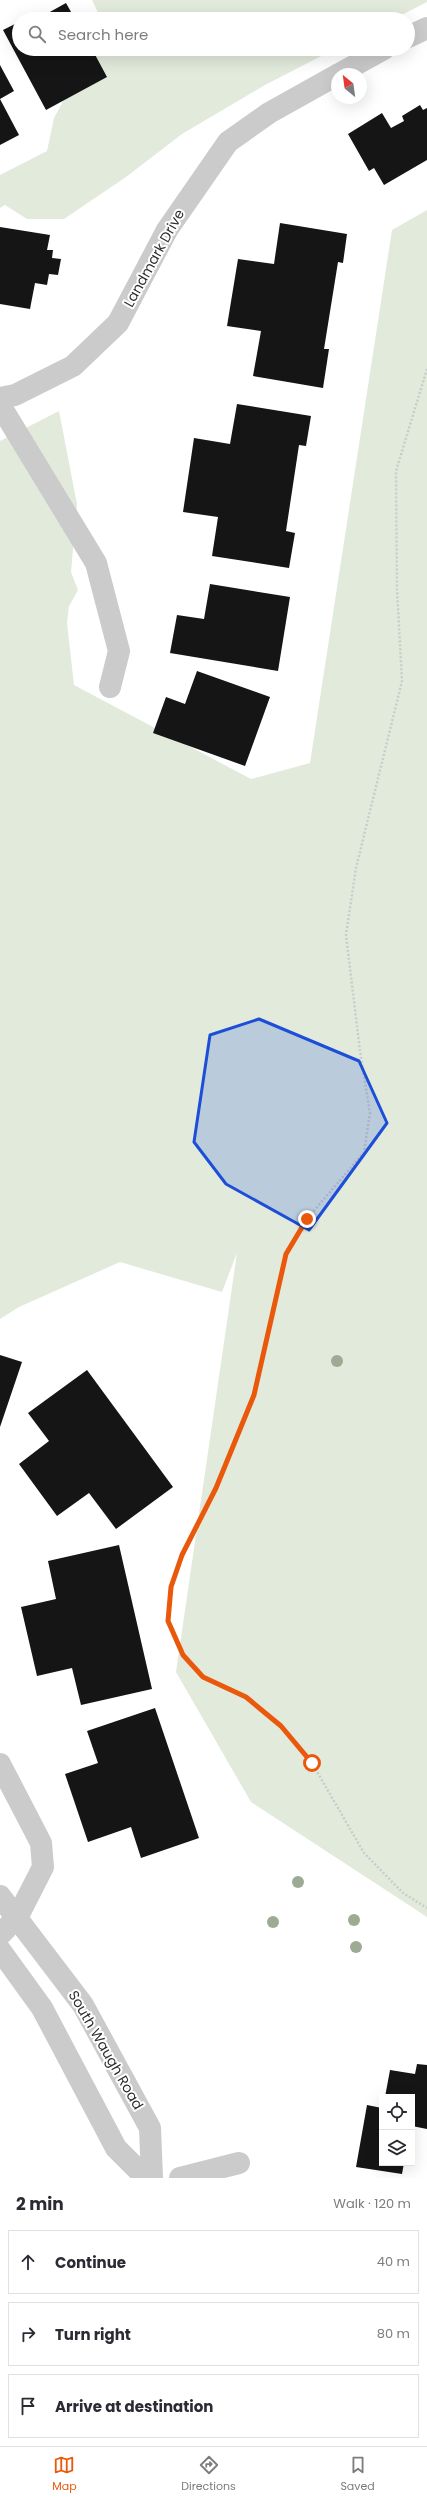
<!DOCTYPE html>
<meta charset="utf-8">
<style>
:root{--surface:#fff;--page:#f7f7f7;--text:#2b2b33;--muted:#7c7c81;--line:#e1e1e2;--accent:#ea580c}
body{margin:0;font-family:Poppins,sans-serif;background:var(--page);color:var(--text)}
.controls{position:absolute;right:12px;bottom:12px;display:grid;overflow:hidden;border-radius:0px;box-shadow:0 4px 16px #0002}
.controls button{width:36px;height:36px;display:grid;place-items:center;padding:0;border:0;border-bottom:1px solid var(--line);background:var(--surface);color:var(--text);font:20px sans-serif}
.compass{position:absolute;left:331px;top:68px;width:36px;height:36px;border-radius:50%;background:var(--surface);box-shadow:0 4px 16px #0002;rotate:331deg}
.stop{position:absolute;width:12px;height:12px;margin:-9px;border:3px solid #ea580c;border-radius:50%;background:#fff}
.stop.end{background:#ea580c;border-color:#fff;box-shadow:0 1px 4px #0008}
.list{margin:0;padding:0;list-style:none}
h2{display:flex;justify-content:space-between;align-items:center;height:52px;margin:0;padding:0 16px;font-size:17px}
h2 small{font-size:13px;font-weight:400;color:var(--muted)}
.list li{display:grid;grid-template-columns:26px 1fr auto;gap:12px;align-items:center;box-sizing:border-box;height:64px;margin:0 8px 8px;padding:0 8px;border:1px solid var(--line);border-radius:0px}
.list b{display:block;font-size:15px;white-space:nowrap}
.list em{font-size:13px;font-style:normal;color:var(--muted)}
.icon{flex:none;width:22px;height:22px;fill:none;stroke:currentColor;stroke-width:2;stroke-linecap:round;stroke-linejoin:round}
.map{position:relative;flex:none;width:427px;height:2178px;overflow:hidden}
.search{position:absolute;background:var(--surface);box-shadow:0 4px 16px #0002;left:12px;right:12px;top:12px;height:44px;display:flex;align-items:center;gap:10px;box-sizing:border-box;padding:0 14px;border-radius:22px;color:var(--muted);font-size:15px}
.sheet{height:268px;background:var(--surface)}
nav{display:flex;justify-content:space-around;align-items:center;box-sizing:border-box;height:56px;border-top:1px solid var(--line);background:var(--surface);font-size:11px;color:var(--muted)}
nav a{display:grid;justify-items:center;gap:2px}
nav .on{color:var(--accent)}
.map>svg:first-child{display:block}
.green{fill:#e2eadc}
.building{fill:#151515}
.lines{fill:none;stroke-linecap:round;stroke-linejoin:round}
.path{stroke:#cbcbcb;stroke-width:2.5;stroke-dasharray:2 2;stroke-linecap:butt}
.minor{stroke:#cbcbcb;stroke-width:22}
.tree{fill:#9dab95}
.route{stroke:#ea580c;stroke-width:5}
.marked{fill:#1d4ed8;fill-opacity:0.2;stroke:#1d4ed8;stroke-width:3;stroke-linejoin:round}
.labels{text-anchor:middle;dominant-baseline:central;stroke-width:4;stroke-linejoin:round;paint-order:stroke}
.street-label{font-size:14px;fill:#2e2e2e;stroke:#fff}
</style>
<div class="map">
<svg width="427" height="2178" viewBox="0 0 427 2178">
<rect width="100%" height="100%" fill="#fff"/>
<g class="green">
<polygon points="92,0 427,0 427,2 394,19 101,19"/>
<polygon points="91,49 335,49 265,85 182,134 126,177 64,219 27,219 5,205 0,208 0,175 47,151 54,118"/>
<polygon points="427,210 427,1917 251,1802 176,1672 237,1253 222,1292 120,1262 19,1307 0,1319 0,441 59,411 77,504 71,572 78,590 69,606 67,623 74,685 251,779 310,763 392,230"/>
</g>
<g class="building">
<polygon points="66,3 75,19 24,19 36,13 39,18"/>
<polygon points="19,22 19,49 92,49 107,77 46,110 3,30"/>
<polygon points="0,65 14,91 0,99"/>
<polygon points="0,99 19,135 0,145"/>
<polygon points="420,105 423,110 427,108 427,160 384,185 374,168 369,171 348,134 382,113 391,128 404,121 402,116"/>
<polygon points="280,223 347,234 343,263 338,262 324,349 329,349 323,388 253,376 261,331 227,326 238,259 274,264"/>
<polygon points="0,227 50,235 47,250 53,250 52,258 61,259 58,275 49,274 47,285 35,283 30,309 0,304"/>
<polygon points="237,404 311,416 306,446 299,445 286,531 295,533 289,568 212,556 218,517 183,512 194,438 230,444"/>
<polygon points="210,584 290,597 278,671 170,653 177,615 204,619"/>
<polygon points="197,671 270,697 245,766 153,733 166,697 185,704"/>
<polygon points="0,1355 22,1362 0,1427"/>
<polygon points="87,1370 173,1487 116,1529 89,1493 57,1516 19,1464 49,1441 28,1413"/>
<polygon points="119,1545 152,1689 81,1705 72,1668 37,1676 21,1607 56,1599 48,1561"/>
<polygon points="155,1708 199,1838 141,1858 131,1827 88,1842 65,1774 98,1763 87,1731"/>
<polygon points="417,2064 427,2065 427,2129 412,2126 412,2097 385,2097 390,2070 415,2074"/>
<polygon points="367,2105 382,2108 382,2163 404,2163 402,2174 356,2167"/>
</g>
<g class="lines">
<polyline class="path" points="427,369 396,471 397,590 402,681 356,868 346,935 360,1051 370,1113 364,1152 307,1219 286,1254 254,1395 216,1488 182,1555 171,1587 168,1621 183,1655 203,1677 246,1697 281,1726 312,1763 364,1853 403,1893 427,1908"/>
<g class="minor">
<polyline points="408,37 427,28"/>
<polyline points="339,74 384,49"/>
<polyline points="0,398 15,395 73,366 118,323 167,230 228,142 269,113 337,75"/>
<polyline points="0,405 96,563 119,651 110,687"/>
<polyline points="0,1764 41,1843 43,1867 18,1916 0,1935"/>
<polyline points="0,1896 83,2005 150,2128 152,2178"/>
<polyline points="0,1950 42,2008 116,2148 146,2178"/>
<polyline points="180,2178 239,2163"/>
</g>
</g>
<g class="tree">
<circle cx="337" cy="1361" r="6"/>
<circle cx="298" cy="1882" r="6"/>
<circle cx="354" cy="1920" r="6"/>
<circle cx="273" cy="1922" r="6"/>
<circle cx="356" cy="1947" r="6"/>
</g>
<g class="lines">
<polyline class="route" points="307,1219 286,1254 254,1395 216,1488 182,1555 171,1587 168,1621 183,1655 203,1677 246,1697 281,1726 312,1763"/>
</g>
<path class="marked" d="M259,1019L359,1061L387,1123L309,1230L226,1184L194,1142L210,1035Z"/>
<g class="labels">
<g class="street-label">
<text transform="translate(154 258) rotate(-61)">Landmark Drive</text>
<text transform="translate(106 2050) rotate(60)">South Waugh Road</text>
</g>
</g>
</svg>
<div class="controls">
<button><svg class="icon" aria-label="locate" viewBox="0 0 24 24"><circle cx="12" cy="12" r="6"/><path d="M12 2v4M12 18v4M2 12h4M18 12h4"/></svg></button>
<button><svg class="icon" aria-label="layers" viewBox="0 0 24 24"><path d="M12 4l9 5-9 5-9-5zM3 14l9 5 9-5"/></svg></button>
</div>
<svg class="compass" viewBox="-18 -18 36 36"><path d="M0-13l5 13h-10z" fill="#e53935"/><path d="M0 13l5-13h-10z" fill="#7c7c81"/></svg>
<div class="stop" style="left:312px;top:1763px"></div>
<div class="stop end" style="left:307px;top:1219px"></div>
<div class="search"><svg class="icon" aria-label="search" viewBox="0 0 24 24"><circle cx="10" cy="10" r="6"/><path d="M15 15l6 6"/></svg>Search here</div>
</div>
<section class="sheet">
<h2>2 min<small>Walk · 120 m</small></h2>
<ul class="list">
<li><svg class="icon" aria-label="ahead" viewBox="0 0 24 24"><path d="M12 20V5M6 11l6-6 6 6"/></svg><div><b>Continue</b></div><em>40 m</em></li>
<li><svg class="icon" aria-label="right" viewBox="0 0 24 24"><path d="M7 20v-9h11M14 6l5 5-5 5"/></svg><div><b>Turn right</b></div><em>80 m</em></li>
<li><svg class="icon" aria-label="arrive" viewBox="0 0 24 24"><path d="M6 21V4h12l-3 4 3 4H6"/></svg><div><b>Arrive at destination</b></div></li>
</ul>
</section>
<nav>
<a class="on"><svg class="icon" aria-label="map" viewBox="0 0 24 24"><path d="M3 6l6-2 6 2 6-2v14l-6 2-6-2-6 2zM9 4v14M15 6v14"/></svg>Map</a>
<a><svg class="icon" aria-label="directions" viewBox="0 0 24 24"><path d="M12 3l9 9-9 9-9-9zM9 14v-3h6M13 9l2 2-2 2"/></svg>Directions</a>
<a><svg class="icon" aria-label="saved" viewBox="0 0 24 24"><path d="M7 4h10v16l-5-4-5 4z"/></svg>Saved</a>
</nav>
